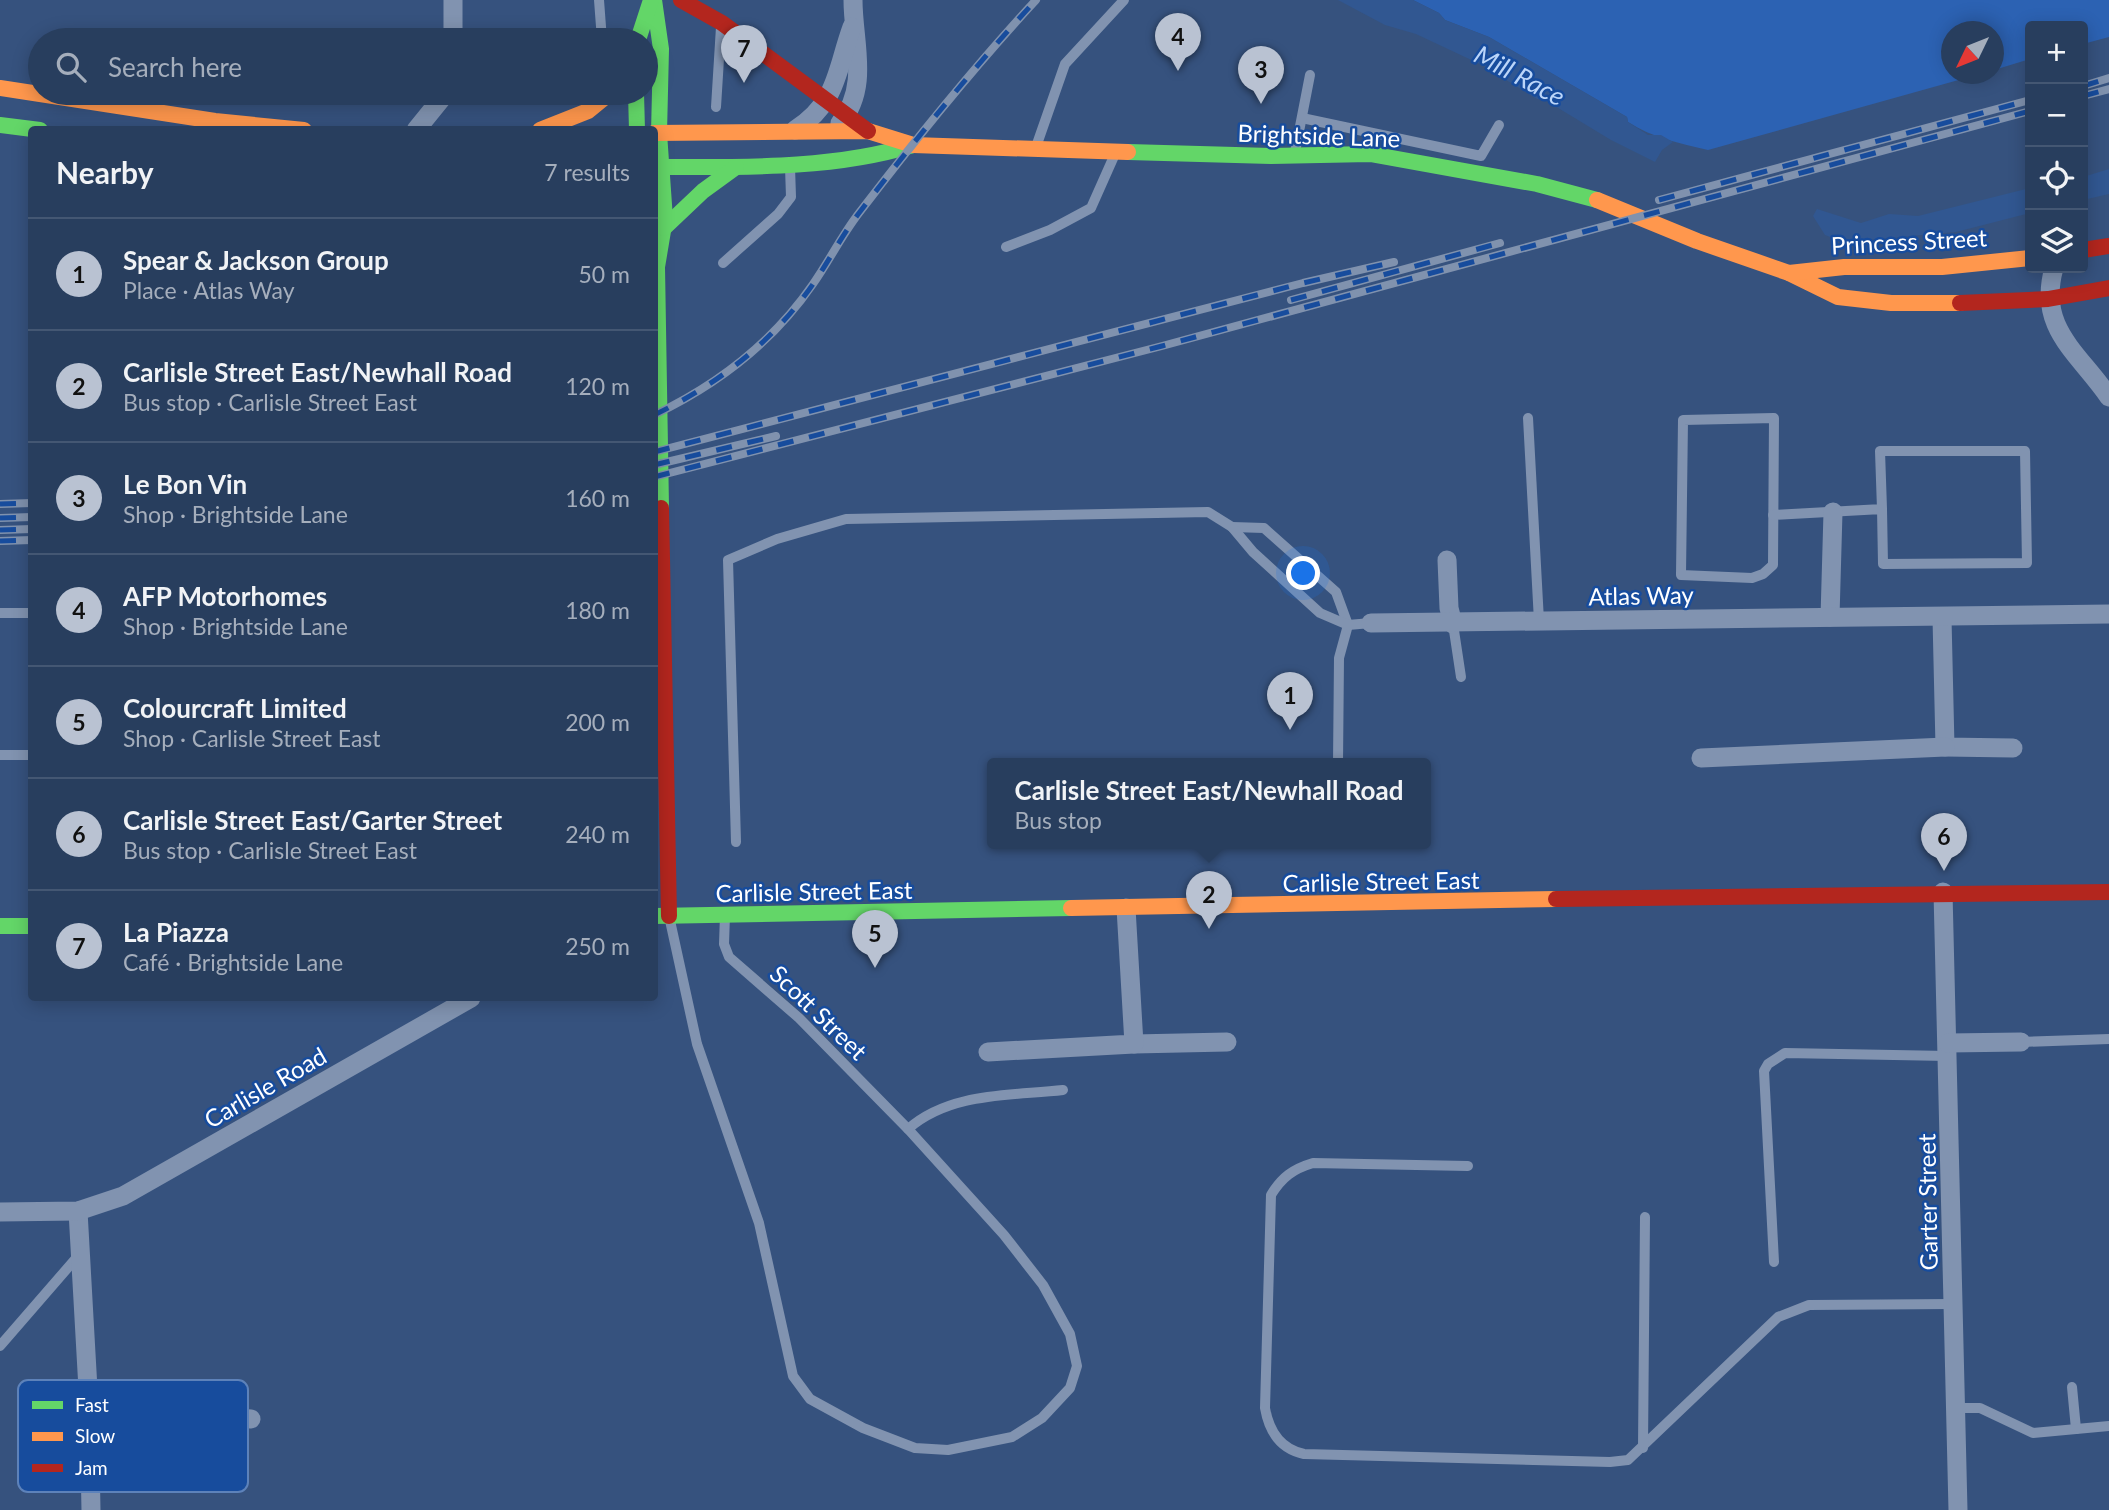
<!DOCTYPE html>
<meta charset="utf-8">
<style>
:root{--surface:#283e5e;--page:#304564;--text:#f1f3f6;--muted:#a5aebc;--line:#445773;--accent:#b9c2d2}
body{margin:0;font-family:Lato,sans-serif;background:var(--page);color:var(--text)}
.controls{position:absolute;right:21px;top:21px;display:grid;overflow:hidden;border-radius:7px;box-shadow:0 4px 18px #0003}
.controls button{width:63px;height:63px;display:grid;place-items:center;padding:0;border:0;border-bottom:2px solid var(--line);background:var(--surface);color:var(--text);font:35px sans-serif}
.compass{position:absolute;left:1941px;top:21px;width:63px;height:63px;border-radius:50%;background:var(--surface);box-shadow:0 4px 18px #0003;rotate:227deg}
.you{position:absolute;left:1304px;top:574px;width:24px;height:24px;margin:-18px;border:5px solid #fff;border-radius:50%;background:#1a73e8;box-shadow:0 0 0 10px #1a73e833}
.badge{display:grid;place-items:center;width:46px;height:46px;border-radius:50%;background:var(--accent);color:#111;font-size:23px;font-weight:700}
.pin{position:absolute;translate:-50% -58px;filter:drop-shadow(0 2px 4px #0008)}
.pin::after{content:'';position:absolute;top:37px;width:24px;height:21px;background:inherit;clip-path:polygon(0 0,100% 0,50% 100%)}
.popup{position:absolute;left:987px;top:758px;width:444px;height:91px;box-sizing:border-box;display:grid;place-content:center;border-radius:7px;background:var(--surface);filter:drop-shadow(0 2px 5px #0005);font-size:23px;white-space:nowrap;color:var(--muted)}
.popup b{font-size:26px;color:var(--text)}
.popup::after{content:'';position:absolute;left:50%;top:100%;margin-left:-14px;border:14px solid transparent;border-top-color:var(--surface)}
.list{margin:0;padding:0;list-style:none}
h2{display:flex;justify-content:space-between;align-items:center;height:91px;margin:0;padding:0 28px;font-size:30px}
h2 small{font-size:23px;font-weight:400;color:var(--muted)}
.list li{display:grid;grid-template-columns:46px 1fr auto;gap:21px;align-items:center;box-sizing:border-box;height:112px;padding:0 28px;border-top:2px solid var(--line)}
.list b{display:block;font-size:26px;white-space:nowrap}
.list p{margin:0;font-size:23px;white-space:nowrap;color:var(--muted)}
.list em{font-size:23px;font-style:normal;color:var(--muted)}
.icon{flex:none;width:38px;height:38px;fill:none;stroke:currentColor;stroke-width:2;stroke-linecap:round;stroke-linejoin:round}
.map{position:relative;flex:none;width:2109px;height:1510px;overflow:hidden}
.search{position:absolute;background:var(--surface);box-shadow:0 4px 18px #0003;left:28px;top:28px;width:630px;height:77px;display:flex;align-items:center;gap:18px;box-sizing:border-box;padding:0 24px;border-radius:38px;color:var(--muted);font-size:26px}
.panel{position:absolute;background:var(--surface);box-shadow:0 4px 18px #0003;left:28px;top:126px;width:630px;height:875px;border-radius:7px}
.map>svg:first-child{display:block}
.green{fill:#2c62b3}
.water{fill:#315791}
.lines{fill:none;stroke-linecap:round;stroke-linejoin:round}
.lane{stroke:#8193b0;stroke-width:10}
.street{stroke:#8193b0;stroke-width:19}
.fast{stroke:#63d668;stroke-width:16}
.slow{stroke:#ff974d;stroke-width:16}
.jam{stroke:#b3261e;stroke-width:16}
.rail-casing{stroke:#8092ae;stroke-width:8}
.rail{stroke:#174c9d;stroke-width:5;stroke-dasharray:16;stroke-linecap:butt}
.labels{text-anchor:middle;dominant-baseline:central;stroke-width:5;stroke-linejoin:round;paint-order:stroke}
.street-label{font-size:24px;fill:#fff;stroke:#174c9d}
.water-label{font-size:26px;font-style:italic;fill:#bbd5f9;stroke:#174c9d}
.key{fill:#174c9d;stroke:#5d82ba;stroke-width:2}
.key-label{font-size:19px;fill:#fff}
</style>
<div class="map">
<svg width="2109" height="1510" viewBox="0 0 2109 1510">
<rect width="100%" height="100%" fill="#36527e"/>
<path class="green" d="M1413,0H2109V37L2083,44V26H2030V59L1994,70V32H1952V74H1980L1708,150C1679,143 1653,138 1628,122L1627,117L1489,37L1445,20L1439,13Z"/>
<g class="water">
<polygon points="1338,0 1413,0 1439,13 1445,20 1489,37 1627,117 1628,122 1648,135 1661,135 1673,142 1662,150 1655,162 1611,140 1545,100 1537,99 1482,65 1416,34 1385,25"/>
<polygon points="2109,169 2109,194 2083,200 2083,177"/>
<polygon points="2030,188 2030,213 1956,232 1843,242 1825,235 1813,216 1817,209 1861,223 1889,214 1918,216"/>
</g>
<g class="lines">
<g class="lane">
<polyline points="599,0 602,40"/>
<polyline points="507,93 565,97 575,93"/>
<polyline points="716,107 721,27"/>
<polyline points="1302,118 1481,156 1499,125"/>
<polyline points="1037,144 1065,64 1124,0"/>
<polyline points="1295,152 1310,75"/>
<polyline points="1006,247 1050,230 1091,208 1115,154"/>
<polyline points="723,263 778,214 791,197 790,167"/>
<polyline points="1528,418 1539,621"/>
<polygon points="1774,418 1773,565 1763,574 1752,578 1681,575 1683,420"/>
<polyline points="1773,515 1882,509 1880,451 2025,451 2027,563 1883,564 1882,509"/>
<polyline points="1232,527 1264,528 1336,592 1348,625 1339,658 1338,763"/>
<polyline points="0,613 32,613"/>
<polyline points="1453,624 1461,677"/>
<polyline points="0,755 32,755"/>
<polyline points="736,842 728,560 777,539 846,519 1208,512 1232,527 1253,552 1320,613 1348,625 1371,623"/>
<polyline points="669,916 697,1044 759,1223 793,1376 810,1399 863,1428 915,1448 948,1450 1012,1437 1042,1418 1070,1388 1077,1366 1070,1334 1043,1285 1004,1235 908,1129 799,1018 729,957 724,944 725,915"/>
<polyline points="2021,1042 2109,1039"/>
<path d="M908,1129C950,1092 1010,1096 1063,1090"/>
<path d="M1468,1166L1313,1163C1293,1169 1282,1177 1271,1195L1265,1408C1269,1431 1280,1449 1304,1454L1610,1462L1628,1460L1778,1317L1809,1305L1953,1304"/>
<polyline points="1774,1262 1764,1071 1768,1064 1785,1053 1948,1056"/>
<polyline points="0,1346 78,1256"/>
<polyline points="2072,1387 2076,1429"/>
<polyline points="1956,1408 1980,1408 2033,1433 2109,1426"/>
<polyline points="1643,1448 1645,1217"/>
</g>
<g class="street">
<polyline points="453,40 453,0"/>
<path d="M840,123C870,87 853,42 853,0"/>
<polyline points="416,130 446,93"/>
<path d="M795,130C838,102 836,71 852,27"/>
<path d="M2054,268C2037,328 2078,352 2109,397"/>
<polyline points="1447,560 1449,608 1453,624"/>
<polyline points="1830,617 1833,512"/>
<polyline points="1942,618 1945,747 2013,748"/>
<polyline points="1371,623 2109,614"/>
<polyline points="1701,758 1945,747"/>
<polyline points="1943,892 1958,1510"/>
<polyline points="1948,1043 2021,1042"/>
<polyline points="1134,1044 1227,1042"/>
<polyline points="988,1052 1134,1044 1126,908"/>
<polyline points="78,1211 89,1407 91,1510"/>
<polyline points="0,1212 78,1211 123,1196 471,998"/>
<polyline points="89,1407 251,1419"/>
</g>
<g class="fast">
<polyline points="654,0 661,49 659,133 665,219 657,267 661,508"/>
<polyline points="638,40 651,0"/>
<polyline points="636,93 637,130"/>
<polyline points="0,125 40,130"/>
<polyline points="1128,152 1271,156 1370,154 1537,184 1597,200"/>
<path d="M654,167C739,167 831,170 913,145"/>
<polyline points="664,228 703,191 736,167"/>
<polyline points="654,916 1071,908"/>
<polyline points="0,926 32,926"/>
</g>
<g class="slow">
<polyline points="0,88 215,121 304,130"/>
<polyline points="540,130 588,111 610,93"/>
<polyline points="654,133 868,131 913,145 1128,152"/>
<polyline points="1597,200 1697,241 1789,273 1838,297 1891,303 1960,303"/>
<polyline points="1789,273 1844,267 1942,267 2030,258"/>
<polyline points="1071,908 1556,899"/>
</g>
<g class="jam">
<polyline points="681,0 722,23 868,131"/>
<polyline points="2083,250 2109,246"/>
<polyline points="1960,303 2048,299 2109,288"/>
<polyline points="661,508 669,916"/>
<polyline points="1556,899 2109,892"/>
</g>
<g class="rail-casing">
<g id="rail">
<polyline points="2083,86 2109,78"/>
<polyline points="2083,96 2109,89"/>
<polyline points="1659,200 2030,100"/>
<polyline points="1291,300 1500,243"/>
<path d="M654,415C717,385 773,342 813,284C829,261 842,235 859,213C915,140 973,68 1036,0"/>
<polyline points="654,452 1303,283 1394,262"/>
<polyline points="654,465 776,436"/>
<polyline points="654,477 1162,346 2030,111"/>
<polyline points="0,504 32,503"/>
<polyline points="0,518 32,517"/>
<polyline points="0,530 32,529"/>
<polyline points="0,541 32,540"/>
</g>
</g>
<use href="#rail" class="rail"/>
</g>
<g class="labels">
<g class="street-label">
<text transform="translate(1319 135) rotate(2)">Brightside Lane</text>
<text transform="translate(1909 241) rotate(-3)">Princess Street</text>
<text transform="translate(1641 595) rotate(-1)">Atlas Way</text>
<text transform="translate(1381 881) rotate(-1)">Carlisle Street East</text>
<text transform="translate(814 891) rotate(-1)">Carlisle Street East</text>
<text transform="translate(819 1012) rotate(44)">Scott Street</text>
<text transform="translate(265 1087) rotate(-30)">Carlisle Road</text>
<text transform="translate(1927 1202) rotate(-91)">Garter Street</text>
</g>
<g class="water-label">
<text transform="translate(1520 75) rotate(28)">Mill Race</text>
</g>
</g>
<rect x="18" y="1380" width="230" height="112" rx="10" class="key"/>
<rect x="32" y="1401" width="31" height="8" fill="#63d668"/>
<rect x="32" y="1432" width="31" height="9" fill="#ff974d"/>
<rect x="32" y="1464" width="31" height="8" fill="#b3261e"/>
<g class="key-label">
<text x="75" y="1412">Fast</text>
<text x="75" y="1443">Slow</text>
<text x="75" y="1475">Jam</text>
</g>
</svg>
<div class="controls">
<button>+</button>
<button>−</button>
<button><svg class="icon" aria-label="locate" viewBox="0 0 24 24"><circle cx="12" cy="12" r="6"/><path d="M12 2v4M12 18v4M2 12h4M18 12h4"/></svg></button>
<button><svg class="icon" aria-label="layers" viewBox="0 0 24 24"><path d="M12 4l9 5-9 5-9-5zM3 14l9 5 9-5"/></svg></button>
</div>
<svg class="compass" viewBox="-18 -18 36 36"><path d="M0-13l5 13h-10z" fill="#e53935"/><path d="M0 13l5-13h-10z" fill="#a5aebc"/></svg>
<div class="you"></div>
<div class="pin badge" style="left:1290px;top:730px">1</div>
<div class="pin badge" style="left:1209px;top:929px">2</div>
<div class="popup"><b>Carlisle Street East/Newhall Road</b>Bus stop</div>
<div class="pin badge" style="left:1261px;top:104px">3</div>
<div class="pin badge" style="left:1178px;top:71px">4</div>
<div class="pin badge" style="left:875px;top:968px">5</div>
<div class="pin badge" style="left:1944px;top:871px">6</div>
<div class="pin badge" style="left:744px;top:83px">7</div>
<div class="search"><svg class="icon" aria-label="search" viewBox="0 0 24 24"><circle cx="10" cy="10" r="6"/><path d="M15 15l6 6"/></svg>Search here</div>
<section class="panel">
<h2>Nearby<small>7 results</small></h2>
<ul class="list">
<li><span class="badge">1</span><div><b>Spear &amp; Jackson Group</b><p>Place · Atlas Way</p></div><em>50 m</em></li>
<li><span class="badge">2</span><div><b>Carlisle Street East/Newhall Road</b><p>Bus stop · Carlisle Street East</p></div><em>120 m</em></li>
<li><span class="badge">3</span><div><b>Le Bon Vin</b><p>Shop · Brightside Lane</p></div><em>160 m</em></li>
<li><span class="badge">4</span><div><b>AFP Motorhomes</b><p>Shop · Brightside Lane</p></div><em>180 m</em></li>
<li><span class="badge">5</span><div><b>Colourcraft Limited</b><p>Shop · Carlisle Street East</p></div><em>200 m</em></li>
<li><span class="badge">6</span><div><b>Carlisle Street East/Garter Street</b><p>Bus stop · Carlisle Street East</p></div><em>240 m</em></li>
<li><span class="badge">7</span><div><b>La Piazza</b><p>Café · Brightside Lane</p></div><em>250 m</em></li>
</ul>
</section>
</div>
